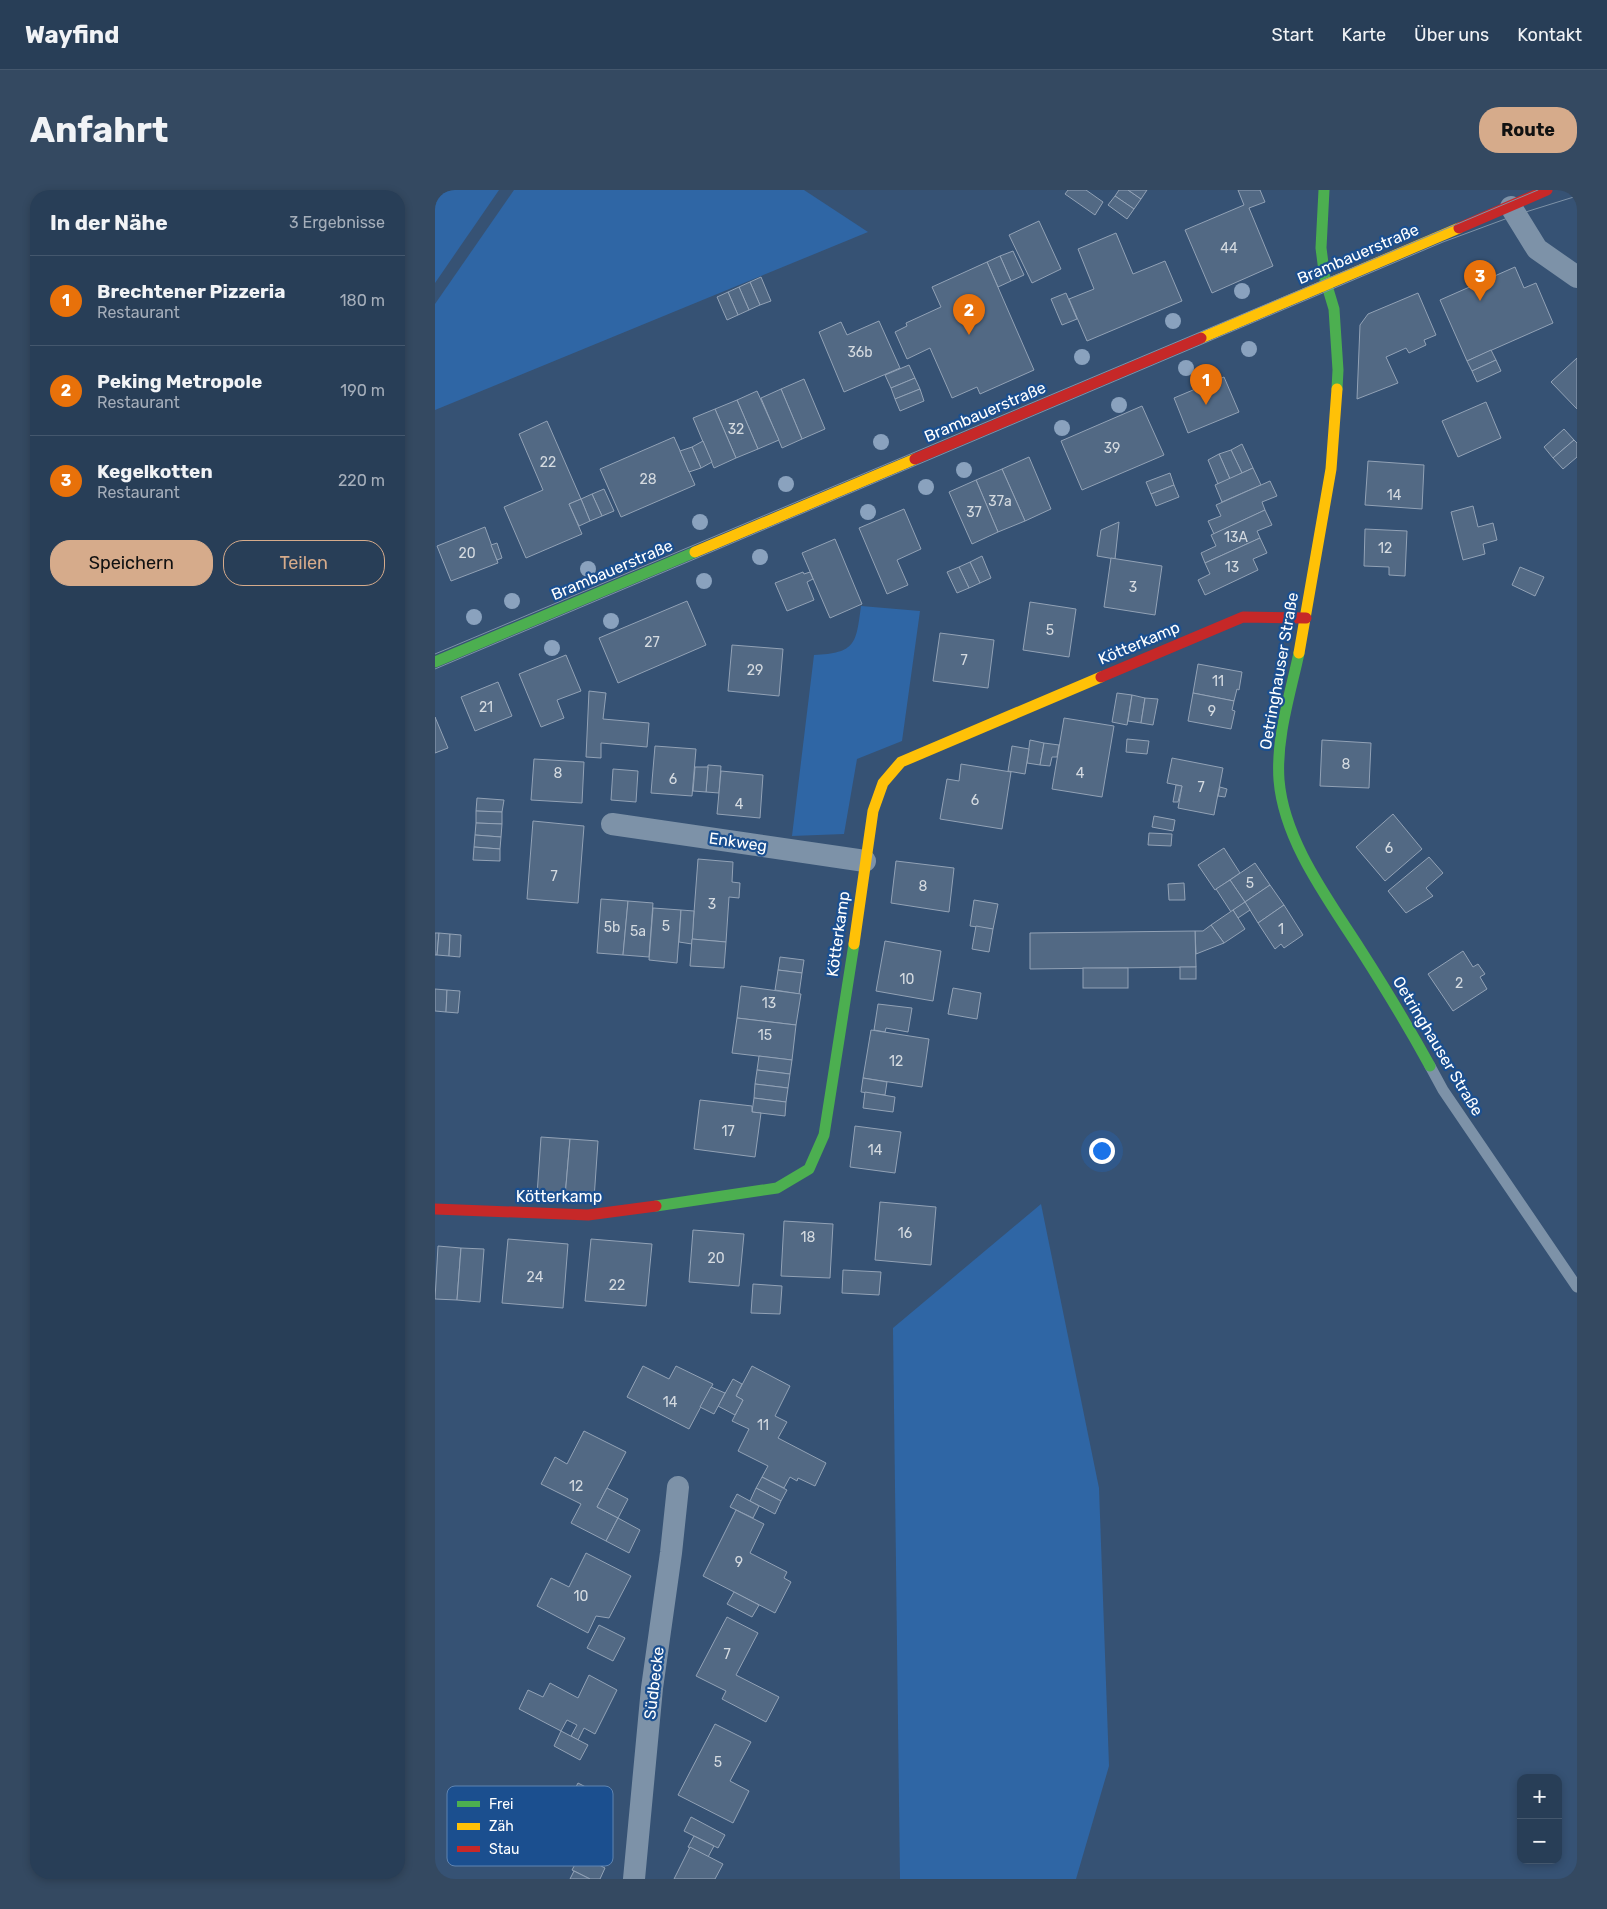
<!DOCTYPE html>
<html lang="de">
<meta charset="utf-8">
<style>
:root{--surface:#283e57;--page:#344961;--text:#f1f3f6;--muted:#a5aeba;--line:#44576d;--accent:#d6ab8b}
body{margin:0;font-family:Rubik,sans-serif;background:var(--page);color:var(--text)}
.controls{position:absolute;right:15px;bottom:15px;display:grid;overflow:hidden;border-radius:10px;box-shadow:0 2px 8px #0003}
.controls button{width:45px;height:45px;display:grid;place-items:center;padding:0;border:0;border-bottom:1px solid var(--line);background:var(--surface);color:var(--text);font:25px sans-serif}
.you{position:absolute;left:666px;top:960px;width:18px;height:18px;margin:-12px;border:4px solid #fff;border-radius:50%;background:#1a73e8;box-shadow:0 0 0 8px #1a73e833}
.badge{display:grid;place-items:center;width:32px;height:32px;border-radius:50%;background:var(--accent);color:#fff;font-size:16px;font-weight:700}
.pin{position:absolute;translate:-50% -41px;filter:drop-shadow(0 1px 2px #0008)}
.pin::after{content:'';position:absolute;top:26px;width:18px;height:15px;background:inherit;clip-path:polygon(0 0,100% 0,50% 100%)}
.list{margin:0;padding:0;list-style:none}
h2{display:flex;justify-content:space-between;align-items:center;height:65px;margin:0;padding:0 20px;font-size:21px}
h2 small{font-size:16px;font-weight:400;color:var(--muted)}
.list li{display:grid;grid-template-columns:32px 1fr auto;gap:15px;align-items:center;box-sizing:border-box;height:90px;padding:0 20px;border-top:1px solid var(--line)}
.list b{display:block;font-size:19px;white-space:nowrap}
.list p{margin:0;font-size:16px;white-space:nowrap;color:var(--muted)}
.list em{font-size:16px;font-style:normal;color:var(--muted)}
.actions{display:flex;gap:10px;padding:15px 20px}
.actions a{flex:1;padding:11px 0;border:1px solid var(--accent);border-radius:20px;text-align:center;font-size:18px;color:var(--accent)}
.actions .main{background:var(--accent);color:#111}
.map{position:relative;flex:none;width:1142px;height:1689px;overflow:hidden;border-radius:20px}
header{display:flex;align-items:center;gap:30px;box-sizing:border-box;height:70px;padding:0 25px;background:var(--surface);border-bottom:1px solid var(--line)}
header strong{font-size:24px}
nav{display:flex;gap:28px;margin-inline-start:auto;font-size:18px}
.intro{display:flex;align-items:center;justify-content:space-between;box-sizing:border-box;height:120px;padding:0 30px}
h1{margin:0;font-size:35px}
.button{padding:12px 22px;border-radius:20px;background:var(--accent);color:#111;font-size:18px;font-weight:700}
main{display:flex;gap:30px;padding:0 30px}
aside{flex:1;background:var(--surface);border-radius:20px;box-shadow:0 2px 8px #0003}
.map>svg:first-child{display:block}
.grass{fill:#2f66a5}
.building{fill:#526984;stroke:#92a2b6}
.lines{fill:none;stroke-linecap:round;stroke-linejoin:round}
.lane{stroke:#7d92a8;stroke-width:11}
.street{stroke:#7d92a8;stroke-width:22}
.fast{stroke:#4caf50;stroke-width:11}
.slow{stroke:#ffc107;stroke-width:11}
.jam{stroke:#c62828;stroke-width:11}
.tram{stroke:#7e92a7;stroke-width:1}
.tree{fill:#8aa2be}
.labels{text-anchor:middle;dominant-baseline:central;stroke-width:4.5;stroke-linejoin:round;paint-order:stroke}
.number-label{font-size:14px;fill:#d4dae0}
.street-label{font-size:16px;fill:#fff;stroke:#1b4f8f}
.key{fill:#1b4f8f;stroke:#5f84b1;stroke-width:1}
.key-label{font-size:14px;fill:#fff}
</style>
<header>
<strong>Wayfind</strong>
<nav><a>Start</a><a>Karte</a><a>Über uns</a><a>Kontakt</a></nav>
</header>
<div class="intro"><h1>Anfahrt</h1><a class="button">Route</a></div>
<main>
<aside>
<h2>In der Nähe<small>3 Ergebnisse</small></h2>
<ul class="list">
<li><span class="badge" style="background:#e8710a">1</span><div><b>Brechtener Pizzeria</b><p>Restaurant</p></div><em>180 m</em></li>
<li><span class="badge" style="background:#e8710a">2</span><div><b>Peking Metropole</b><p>Restaurant</p></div><em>190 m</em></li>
<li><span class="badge" style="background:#e8710a">3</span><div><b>Kegelkotten</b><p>Restaurant</p></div><em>220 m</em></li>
</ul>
<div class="actions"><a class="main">Speichern</a><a>Teilen</a></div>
</aside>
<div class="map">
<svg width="1142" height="1689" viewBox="0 0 1142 1689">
<rect width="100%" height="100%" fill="#365274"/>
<g class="grass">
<polygon points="0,0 64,0 0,93"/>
<polygon points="79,0 369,0 433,42 0,220 0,114"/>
<path d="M426,416L485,421L467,551L422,569L409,644L357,646L379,465C421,463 421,454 426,416Z"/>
<polygon points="606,1014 664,1298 674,1576 641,1689 465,1689 458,1138"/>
</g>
<g class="building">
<polygon points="633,0 651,0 668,12 660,25 630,4"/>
<polygon points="684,0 693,0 706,9 699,19 680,6"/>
<polygon points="693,0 712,0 706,9"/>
<polygon points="803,0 825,0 830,12 814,18 838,76 777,103 750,40 809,15"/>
<polygon points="680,6 699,19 692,29 673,15"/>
<polygon points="604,31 626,79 597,93 574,45"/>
<polygon points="681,43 698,84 730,71 747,111 652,151 634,109 659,99 643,59"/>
<polygon points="578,61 589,85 576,91 565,66"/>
<polygon points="565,66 576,91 563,97 552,72"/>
<polygon points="552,72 599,180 545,204 542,197 517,208 495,158 472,169 460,142 472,136 471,133 506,117 497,97"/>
<polygon points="1080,77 1089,98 1101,93 1118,133 1032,171 1005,110"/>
<polygon points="326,87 336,111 325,115 315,92"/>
<polygon points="315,92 325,115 314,120 304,97"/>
<polygon points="304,97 314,120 303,125 293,102"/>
<polygon points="293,102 303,125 292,130 282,107"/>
<polygon points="631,103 642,129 627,135 616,109"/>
<polygon points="983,103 1001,145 989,150 991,155 974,163 971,158 951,167 963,193 922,209 925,135 933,124"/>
<polygon points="444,131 465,178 409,202 384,142 406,132 412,145"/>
<polygon points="1056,160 1061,170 1037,181 1032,171"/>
<polygon points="1142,168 1142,219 1116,192"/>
<polygon points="1061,170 1066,181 1042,192 1037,181"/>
<polygon points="474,175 480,188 456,198 450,185"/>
<polygon points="789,187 804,222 753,243 739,208"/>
<polygon points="480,188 485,199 460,209 456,198"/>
<polygon points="369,189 390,239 367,249 346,199"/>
<polygon points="346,199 367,249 347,258 326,208"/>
<polygon points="485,199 489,211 465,221 460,209"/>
<polygon points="322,201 344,250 323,259 302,210"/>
<polygon points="302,210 323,259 301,268 280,219"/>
<polygon points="1051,212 1066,248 1023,267 1007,231"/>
<polygon points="707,216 729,265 647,300 626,251"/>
<polygon points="280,219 301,268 279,278 258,228"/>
<polygon points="112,231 146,309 134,314 147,344 91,368 69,317 108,300 84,244"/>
<polygon points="1129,239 1139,250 1118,268 1109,257"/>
<polygon points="239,247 260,295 186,327 165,279"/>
<polygon points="1139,250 1142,253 1142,267 1128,279 1118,268"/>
<polygon points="268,251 277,272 266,278 257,257"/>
<polygon points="807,254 818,278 807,283 796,260"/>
<polygon points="257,257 266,278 254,282 245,261"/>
<polygon points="796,260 807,283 795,289 784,264"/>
<polygon points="784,264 795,289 783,294 773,270"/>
<polygon points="594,267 616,319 590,331 567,279"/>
<polygon points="933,271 989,275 987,319 930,315"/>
<polygon points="818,278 826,295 787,312 780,295"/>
<polygon points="567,279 590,331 563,342 541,290"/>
<polygon points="735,283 739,295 716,304 711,292"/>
<polygon points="541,290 563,342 537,354 514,302"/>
<polygon points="835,291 842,306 827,312 830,320 779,344 773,331 786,326 781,315"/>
<polygon points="739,295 744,307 721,316 716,304"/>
<polygon points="169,299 179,321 167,326 157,304"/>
<polygon points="157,304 167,326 155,331 146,309"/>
<polygon points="146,309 155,331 144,336 134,314"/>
<polygon points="1038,316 1043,337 1058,333 1062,350 1048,354 1050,364 1028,370 1016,322"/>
<polygon points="469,319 486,359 462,370 473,395 452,404 424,338"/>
<polygon points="830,320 837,335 822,341 825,348 770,373 766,363 781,356 776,345"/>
<polygon points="684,332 680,369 662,366 666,340"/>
<polygon points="50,337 63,373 16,391 2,356"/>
<polygon points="930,339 972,341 970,386 954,385 954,377 929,376"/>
<polygon points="825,348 832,363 818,369 823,380 770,405 763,390 775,384 770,373"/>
<polygon points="400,349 427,414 395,428 367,363"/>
<polygon points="62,353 67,368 62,370 56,355"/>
<polygon points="547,366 556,388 545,393 535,372"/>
<polygon points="676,368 727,376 720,425 669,417"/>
<polygon points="535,372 545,393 534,398 524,377"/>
<polygon points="524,377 534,398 522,403 512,382"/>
<polygon points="1085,377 1109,387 1100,406 1077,395"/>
<polygon points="368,382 369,384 375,382 378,389 372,392 379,410 352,421 340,393"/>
<polygon points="252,411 271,455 183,493 164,448"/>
<polygon points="595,412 641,419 634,467 588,460"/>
<polygon points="505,443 559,450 553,498 498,491"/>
<polygon points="297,455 348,459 344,506 293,501"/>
<polygon points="131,465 146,501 122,510 129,528 106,537 84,484"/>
<polygon points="763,474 807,482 804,500 802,499 799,511 758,503"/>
<polygon points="63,492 77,526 40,541 26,507"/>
<polygon points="154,501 171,503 168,529 214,533 212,557 166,553 166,568 151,567"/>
<polygon points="682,503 697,505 692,535 677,532"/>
<polygon points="758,503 799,511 797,520 800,521 796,539 753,531"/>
<polygon points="697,505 710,508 706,533 693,531"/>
<polygon points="710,508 723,509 718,535 706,533"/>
<polygon points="0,527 13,558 0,563"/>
<polygon points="629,528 679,536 667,607 617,599"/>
<polygon points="692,549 714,551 712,564 691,562"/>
<polygon points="595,550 609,553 605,575 592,573"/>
<polygon points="887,550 936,553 934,598 885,596"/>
<polygon points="609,553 624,555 622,567 617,567 615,576 605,575"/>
<polygon points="220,556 261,559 257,606 216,603"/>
<polygon points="577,556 594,559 590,584 573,581"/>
<polygon points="737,568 788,578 779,625 743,618 747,596 732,593"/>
<polygon points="99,569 149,572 147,613 96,610"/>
<polygon points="526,574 576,582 567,639 505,629 512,589 524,591"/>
<polygon points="273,575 286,576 284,603 271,602"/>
<polygon points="260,577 273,577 271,602 258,601"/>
<polygon points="178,579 203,581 201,612 176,610"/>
<polygon points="286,581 328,585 325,628 282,624"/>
<polygon points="741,595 747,596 743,612 738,612"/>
<polygon points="785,597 792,599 790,607 783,606"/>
<polygon points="42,608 69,610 67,622 41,621"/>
<polygon points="41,621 67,622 67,634 41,633"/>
<polygon points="958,624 987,659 950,691 921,657"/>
<polygon points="719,626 740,630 738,641 717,637"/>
<polygon points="98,631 149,636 143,713 92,709"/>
<polygon points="41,633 67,634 66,647 40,645"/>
<polygon points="714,643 737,644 736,656 713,655"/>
<polygon points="40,645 66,647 65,659 39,657"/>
<polygon points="39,657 65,659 65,671 38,670"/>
<polygon points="789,658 805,683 780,700 763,675"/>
<polygon points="994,667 1008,683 991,698 998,706 971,723 953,701"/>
<polygon points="263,669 298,672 297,692 305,693 304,708 294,707 291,752 257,749"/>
<polygon points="461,671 519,678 514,722 456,713"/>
<polygon points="820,673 835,695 810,712 795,690"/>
<polygon points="795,690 810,712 796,722 781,699"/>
<polygon points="749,693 750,710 734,710 733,694"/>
<polygon points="835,695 849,715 823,733 810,712"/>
<polygon points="166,709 193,711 188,765 162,763"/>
<polygon points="539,710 563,714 558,739 535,736"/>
<polygon points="193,711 218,713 214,767 188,765"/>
<polygon points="810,712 815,720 803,728 798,720"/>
<polygon points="849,715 868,745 849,758 846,754 840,759 823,733"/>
<polygon points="218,718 246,720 242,773 214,770"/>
<polygon points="246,720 259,721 257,754 244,752"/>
<polygon points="798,720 810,739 789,753 776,735"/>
<polygon points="776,735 789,753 761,764 760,741 768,741"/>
<polygon points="541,736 558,739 554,762 537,759"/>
<polygon points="760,741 761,777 595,779 595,743"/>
<polygon points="0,743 4,743 2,765 0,765"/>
<polygon points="4,743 15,744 14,766 2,765"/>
<polygon points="15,744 26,745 25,767 14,766"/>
<polygon points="257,749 291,752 289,778 255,776"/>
<polygon points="450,751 506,761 498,811 441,801"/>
<polygon points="1028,761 1038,777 1043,774 1050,784 1045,787 1052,799 1018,821 993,784"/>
<polygon points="345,767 369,770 367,783 343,780"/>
<rect x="745" y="777" width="16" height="12"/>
<rect x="648" y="778" width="45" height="20"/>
<polygon points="343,780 367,783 364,804 340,800"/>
<polygon points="306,796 366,804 361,835 302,828"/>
<polygon points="518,798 546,803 542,829 513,824"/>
<polygon points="0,799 12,800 11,822 0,821"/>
<polygon points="12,800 25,801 23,823 11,822"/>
<polygon points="443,814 477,818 473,842 451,838 450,842 439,840"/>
<polygon points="302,828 361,835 357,870 297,863"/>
<polygon points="436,840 494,849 487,897 428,888"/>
<polygon points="324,866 357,870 355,884 322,880"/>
<polygon points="322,880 355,884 353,898 320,894"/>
<polygon points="428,888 452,892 450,905 426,902"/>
<polygon points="320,894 353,898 351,912 319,908"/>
<polygon points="430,902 460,907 458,922 428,918"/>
<polygon points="319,908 351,912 350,926 317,922"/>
<polygon points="265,910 317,916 317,922 326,923 320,967 259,959"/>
<polygon points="420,936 466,942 460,983 415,977"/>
<polygon points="106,947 135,949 130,1007 102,1005"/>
<polygon points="135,949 163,951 159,1009 130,1007"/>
<polygon points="445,1012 501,1017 496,1075 440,1070"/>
<polygon points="349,1031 398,1034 395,1088 346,1086"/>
<polygon points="258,1040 309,1044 304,1096 254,1092"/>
<polygon points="73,1049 133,1054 128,1118 67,1113"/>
<polygon points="156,1049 217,1054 211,1116 150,1111"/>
<polygon points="3,1056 26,1058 22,1110 0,1109"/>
<polygon points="26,1058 49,1059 45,1112 22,1110"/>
<polygon points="408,1080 446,1082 444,1105 407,1103"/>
<polygon points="318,1094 347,1096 345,1124 316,1123"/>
<polygon points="208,1176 234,1189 241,1176 278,1194 254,1239 192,1207"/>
<polygon points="317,1176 355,1196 340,1226 352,1232 343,1248 391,1273 380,1296 363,1288 362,1291 355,1287 349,1298 327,1287 333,1276 303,1261 314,1239 297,1231 308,1210 301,1206"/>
<polygon points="298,1189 307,1194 301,1206 308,1210 300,1225 283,1216"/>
<polygon points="276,1197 290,1203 279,1224 265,1217"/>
<polygon points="149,1241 191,1262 162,1317 183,1328 171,1351 136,1333 146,1314 106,1294 120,1267 132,1274"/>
<polygon points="327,1287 352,1300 346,1311 321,1298"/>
<polygon points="172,1298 193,1309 183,1328 162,1317"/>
<polygon points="321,1298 346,1311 340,1324 315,1311"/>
<polygon points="302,1304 324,1316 318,1328 295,1317"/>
<polygon points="301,1320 329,1334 315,1363 352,1382 349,1388 356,1392 340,1423 268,1386"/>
<polygon points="183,1328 205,1340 194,1363 171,1351"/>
<polygon points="151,1363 196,1386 174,1428 161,1426 153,1443 102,1416 116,1388 134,1397"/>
<polygon points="299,1402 324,1415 317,1427 292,1414"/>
<polygon points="292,1427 323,1443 301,1485 344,1507 331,1532 287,1509 291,1501 261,1486"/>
<polygon points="164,1435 190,1448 178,1471 152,1458"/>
<polygon points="154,1485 182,1500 160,1544 149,1538 143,1550 136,1546 142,1535 132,1530 126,1541 84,1519 93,1500 108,1507 115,1493 143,1508"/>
<polygon points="280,1534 316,1552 295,1591 314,1601 298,1633 243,1605"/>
<polygon points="126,1541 153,1555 145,1570 119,1556"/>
<polygon points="143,1593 174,1609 140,1675 118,1663 122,1657 80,1635 94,1608 106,1614 110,1608 130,1618"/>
<polygon points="256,1627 290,1645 283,1658 249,1641"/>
<polygon points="259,1646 279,1656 273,1667 253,1657"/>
<polygon points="255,1657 288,1674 280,1689 239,1689"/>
<polygon points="145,1665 170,1678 165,1689 155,1689 137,1680"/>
<polygon points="139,1681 155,1689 135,1689"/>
</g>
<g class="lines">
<polyline class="lane" points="995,876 1008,900 1142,1097"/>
<g class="street">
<polyline points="1076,17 1102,59 1142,87"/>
<polyline points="177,634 430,671"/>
<polyline points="199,1689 217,1498 236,1363 243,1297"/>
</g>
<g class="fast">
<polyline points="889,0 886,58 890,89 899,119 903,180 902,199"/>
<path d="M864,463C855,505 841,548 844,590C849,651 893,709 925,759C950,798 973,836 995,876"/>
<polyline points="0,472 260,362"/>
<polyline points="221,1016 342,998 374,979 389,945 419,754"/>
</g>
<g class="slow">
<polyline points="766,148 1024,38"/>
<polyline points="260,362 480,269"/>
<polyline points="864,463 896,279 902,199"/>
<polyline points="419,754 438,621 448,593 466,572 666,487"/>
</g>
<g class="jam">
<polyline points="1024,38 1112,0"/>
<polyline points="480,269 766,148"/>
<polyline points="666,487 808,427 871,428"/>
<polyline points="0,1019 153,1025 221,1016"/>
</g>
<g class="tram">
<polyline points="0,464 1103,0"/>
<polyline points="0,479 1008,52 1081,25 1142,6"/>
</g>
</g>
<g class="tree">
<circle cx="807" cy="101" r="8"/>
<circle cx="738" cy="131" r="8"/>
<circle cx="814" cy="159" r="8"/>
<circle cx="647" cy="167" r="8"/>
<circle cx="751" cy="178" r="8"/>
<circle cx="684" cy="215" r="8"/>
<circle cx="627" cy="238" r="8"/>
<circle cx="446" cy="252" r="8"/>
<circle cx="529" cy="280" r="8"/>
<circle cx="351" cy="294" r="8"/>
<circle cx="491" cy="297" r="8"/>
<circle cx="433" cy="322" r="8"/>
<circle cx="265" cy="332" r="8"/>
<circle cx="325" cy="367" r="8"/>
<circle cx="153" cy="379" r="8"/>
<circle cx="269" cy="391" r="8"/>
<circle cx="77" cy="411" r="8"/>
<circle cx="39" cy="427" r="8"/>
<circle cx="176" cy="431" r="8"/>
<circle cx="117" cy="458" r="8"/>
</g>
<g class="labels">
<g class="number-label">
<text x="794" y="58">44</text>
<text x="425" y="162">36b</text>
<text x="301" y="239">32</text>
<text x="677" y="258">39</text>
<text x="113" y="272">22</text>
<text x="213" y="289">28</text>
<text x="959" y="305">14</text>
<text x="565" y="311">37a</text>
<text x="539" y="322">37</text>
<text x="801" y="347">13A</text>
<text x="950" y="358">12</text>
<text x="32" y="363">20</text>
<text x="797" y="377">13</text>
<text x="698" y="397">3</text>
<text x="615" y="440">5</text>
<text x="217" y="452">27</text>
<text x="529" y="470">7</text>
<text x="320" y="480">29</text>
<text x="783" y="491">11</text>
<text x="51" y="517">21</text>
<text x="777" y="521">9</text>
<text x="911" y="574">8</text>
<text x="123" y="583">8</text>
<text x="645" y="583">4</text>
<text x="238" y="589">6</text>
<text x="766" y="597">7</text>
<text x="540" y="610">6</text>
<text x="304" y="614">4</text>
<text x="954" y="658">6</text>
<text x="119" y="686">7</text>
<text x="815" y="693">5</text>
<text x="488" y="696">8</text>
<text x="277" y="714">3</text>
<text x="231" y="736">5</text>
<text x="177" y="737">5b</text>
<text x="846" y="739">1</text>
<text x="203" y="741">5a</text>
<text x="472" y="789">10</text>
<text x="1024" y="793">2</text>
<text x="334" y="813">13</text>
<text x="330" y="845">15</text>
<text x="461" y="871">12</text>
<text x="293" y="941">17</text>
<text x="440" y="960">14</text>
<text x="470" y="1043">16</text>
<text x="373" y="1047">18</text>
<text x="281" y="1068">20</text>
<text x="100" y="1087">24</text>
<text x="182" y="1095">22</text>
<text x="235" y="1212">14</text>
<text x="328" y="1235">11</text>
<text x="141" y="1296">12</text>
<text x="304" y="1372">9</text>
<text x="146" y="1406">10</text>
<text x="292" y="1464">7</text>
<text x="283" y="1572">5</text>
</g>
<g class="street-label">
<text transform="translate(923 64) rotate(-23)">Brambauerstraße</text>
<text transform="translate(550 222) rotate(-23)">Brambauerstraße</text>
<text transform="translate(177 380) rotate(-23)">Brambauerstraße</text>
<text transform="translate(704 453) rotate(-23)">Kötterkamp</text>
<text transform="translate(844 481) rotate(-80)">Oetringhauser Straße</text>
<text transform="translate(303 652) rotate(8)">Enkweg</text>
<text transform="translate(403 744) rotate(-82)">Kötterkamp</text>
<text transform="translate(1003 856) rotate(59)">Oetringhauser Straße</text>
<text x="124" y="1006">Kötterkamp</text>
<text transform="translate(219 1493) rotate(-83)">Südbecke</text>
</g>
</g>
<rect x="12" y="1596" width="166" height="80" rx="8" class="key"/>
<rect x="22" y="1611" width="23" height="6" fill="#4caf50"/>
<rect x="22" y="1633" width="23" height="7" fill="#ffc107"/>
<rect x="22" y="1656" width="23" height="6" fill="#c62828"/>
<g class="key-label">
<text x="54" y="1619">Frei</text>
<text x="54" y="1641">Zäh</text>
<text x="54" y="1664">Stau</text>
</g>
</svg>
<div class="controls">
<button>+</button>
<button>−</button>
</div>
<div class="you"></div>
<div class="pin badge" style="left:771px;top:215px;background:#e8710a">1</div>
<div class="pin badge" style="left:534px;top:145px;background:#e8710a">2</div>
<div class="pin badge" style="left:1045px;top:111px;background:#e8710a">3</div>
</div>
</main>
